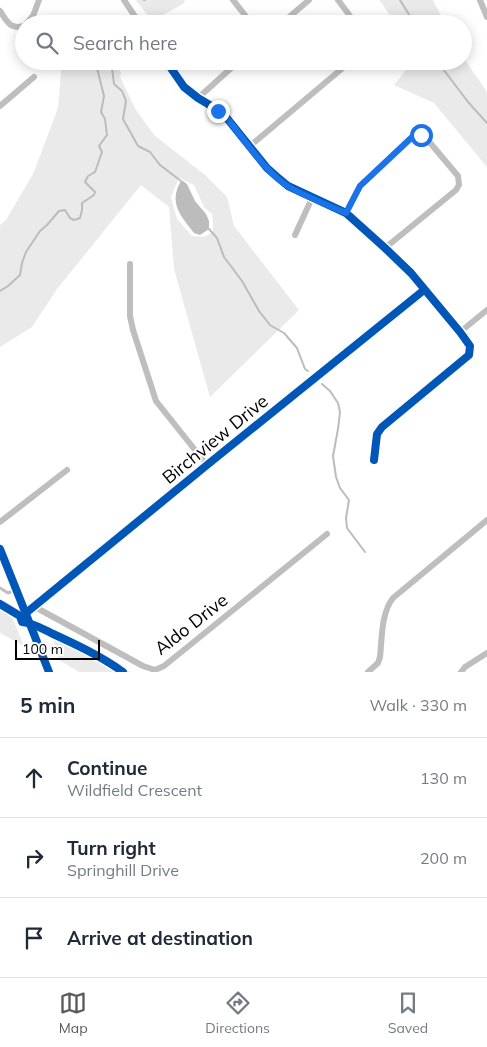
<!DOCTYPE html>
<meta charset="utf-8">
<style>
:root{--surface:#fff;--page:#f6f6f7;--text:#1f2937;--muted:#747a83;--line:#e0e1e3;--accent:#595959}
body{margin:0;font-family:Mulish,sans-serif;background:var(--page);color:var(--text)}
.scale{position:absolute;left:15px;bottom:12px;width:85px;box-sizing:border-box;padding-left:5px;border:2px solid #000;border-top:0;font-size:14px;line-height:18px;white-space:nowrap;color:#000;-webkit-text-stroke:4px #fff;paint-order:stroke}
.stop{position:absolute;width:15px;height:15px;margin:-11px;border:4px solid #1a73e8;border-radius:50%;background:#fff}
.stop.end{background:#1a73e8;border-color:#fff;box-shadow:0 1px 5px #0008}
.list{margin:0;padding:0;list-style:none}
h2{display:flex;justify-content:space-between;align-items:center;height:65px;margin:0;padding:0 20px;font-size:21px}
h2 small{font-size:16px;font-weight:400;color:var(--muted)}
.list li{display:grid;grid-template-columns:32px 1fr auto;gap:15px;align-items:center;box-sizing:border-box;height:80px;padding:0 20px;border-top:1px solid var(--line)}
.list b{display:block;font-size:19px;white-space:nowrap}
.list p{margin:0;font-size:16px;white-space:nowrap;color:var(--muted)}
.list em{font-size:16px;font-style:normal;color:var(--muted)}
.icon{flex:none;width:28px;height:28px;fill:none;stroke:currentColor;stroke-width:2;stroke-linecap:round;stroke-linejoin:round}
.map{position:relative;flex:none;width:487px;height:672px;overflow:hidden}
.search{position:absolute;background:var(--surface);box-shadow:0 2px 12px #0003;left:15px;right:15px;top:15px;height:55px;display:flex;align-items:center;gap:12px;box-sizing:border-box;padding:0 18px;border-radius:28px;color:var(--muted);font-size:19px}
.sheet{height:305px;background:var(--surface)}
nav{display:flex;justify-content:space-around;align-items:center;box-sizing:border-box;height:70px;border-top:1px solid var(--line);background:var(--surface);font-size:14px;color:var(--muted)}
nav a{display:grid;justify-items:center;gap:2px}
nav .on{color:var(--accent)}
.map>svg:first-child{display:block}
.green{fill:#eaeaea;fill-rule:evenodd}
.water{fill:#bcbcbc}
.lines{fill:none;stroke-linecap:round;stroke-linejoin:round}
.stream{stroke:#bcbcbc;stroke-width:2}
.service{stroke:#bebebe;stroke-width:3}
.minor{stroke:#bebebe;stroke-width:6}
.tertiary{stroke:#bebebe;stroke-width:8}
.cycleway-casing{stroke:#fff;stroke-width:11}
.cycleway{stroke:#0057b8;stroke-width:8}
.route{stroke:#1a73e8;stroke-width:6}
.labels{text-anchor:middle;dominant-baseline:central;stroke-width:4;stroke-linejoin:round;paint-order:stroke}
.street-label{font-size:18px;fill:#000;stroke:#fff}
</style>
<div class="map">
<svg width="487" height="672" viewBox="0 0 487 672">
<rect width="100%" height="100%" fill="#fff"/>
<g class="green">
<polygon points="136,0 185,0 183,4 152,21"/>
<polygon points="379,0 433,0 445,24 395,24 384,6"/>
<polygon points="463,57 487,92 487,167 434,103 394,85 406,70 406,61 463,61"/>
<path d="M62,61H115L121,73L120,77L136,110L154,135L205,175L227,197L234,226L299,310L210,397L174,269L169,207L141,185L57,289L32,327L0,347V225L6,220L34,172L58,108ZM179,178L194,185L204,207L212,214L213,222V232L204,237L192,236L177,219L171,197Z"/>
<polygon points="0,601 7,605 24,646 0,633"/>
<polygon points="50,627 131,672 79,672 59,660"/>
</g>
<path class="water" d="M181,181H183L187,184L195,201L206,214L209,221V229L200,235L194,233C181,216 168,203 181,181Z"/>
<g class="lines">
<g class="stream">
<polyline points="144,0 145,0"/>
<polyline points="400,0 415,24"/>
<polyline points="108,61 112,68 114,84 122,91 126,101 123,119 138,146 150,152 160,165 181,181"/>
<polyline points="437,61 468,102 487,123"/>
<polyline points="209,229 217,238 224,257 242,281 259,311 270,325 284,333 297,348 305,369 308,371"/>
<polyline points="0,291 8,286 20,275 22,263 26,252 40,231 47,225 59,211 65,210 70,218 74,220 80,218 82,210 82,203 94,195 95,192 85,182 88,176 95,172 102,152 99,146 107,135 105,119 101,112 104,96 97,68 98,61"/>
<polyline points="322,384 330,391 338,403 340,412 338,429 333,456 336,477 340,488 349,500 346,518 347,528 365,552"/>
</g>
<polyline class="service" points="0,588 8,593 16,590"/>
<g class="minor">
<polyline points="124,0 140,24"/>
<polyline points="233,0 252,24"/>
<polyline points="338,0 356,24"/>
<polyline points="480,0 487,17"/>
<path d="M0,11C7,21 10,30 24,26"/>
<polyline points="26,24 33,16 39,0"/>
<polyline points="281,24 309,0"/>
<polyline points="166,61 184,87 198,98 213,107 226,117 267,168 276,176 288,186 346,213 385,248 411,273 460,332 470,346 469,355 382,427 377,434 374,460"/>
<polyline points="198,98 239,61"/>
<polyline points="0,106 34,77"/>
<polyline points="250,146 351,61"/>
<path d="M346,213L360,186L413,137C418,134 421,135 426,138L458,176L459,185L456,190L385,248"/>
<polyline points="295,235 312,198"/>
<polyline points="130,264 130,316 133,330 156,401 207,465"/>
<polyline points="460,332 487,310"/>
<polyline points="0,522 67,470"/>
<polyline points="35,607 143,666 155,670 164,666 327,534"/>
<polyline points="26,613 207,465 424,290"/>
<path d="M368,672L378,663L380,657C382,639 381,613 393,598L487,520"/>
<polyline points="461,672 465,667 487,653"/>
</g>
<polyline class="tertiary" points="0,549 49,672"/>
<g class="cycleway-casing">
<g id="cycleway">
<polyline points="166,61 184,87 198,98 213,107 226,117 267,168 276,176 288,186 346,213 385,248 411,273 460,332 470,346 469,355 382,427 377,434 374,460"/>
<polyline points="0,549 49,672"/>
<path d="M0,604L20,616L22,622C33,623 41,628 51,633C75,644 101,656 123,672"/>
<polyline points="26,613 207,465 424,290"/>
</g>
</g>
<use href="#cycleway" class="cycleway"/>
</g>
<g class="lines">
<path class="route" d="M218,111L226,117C244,139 266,173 289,187C307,197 327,205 346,213L360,186L412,137L417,135H421"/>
</g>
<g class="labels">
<g class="street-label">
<text transform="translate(215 439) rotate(-39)">Birchview Drive</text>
<text transform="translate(191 624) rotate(-38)">Aldo Drive</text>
</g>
</g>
</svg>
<div class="scale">100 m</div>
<div class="stop" style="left:421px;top:135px"></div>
<div class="stop end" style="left:218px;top:111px"></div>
<div class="search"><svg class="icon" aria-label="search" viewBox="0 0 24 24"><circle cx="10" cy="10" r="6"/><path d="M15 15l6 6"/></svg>Search here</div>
</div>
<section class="sheet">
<h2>5 min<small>Walk · 330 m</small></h2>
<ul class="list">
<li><svg class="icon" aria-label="ahead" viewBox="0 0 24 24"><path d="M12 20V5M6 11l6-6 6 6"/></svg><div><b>Continue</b><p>Wildfield Crescent</p></div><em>130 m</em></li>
<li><svg class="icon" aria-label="right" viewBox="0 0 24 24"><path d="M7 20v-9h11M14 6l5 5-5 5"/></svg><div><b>Turn right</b><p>Springhill Drive</p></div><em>200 m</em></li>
<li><svg class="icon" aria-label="arrive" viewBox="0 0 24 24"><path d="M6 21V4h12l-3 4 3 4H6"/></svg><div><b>Arrive at destination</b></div></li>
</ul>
</section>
<nav>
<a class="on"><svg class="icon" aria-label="map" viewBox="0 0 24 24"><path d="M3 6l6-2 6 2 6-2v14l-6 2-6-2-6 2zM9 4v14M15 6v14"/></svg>Map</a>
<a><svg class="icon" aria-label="directions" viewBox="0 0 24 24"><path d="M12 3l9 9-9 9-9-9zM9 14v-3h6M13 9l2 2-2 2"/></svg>Directions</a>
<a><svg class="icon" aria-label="saved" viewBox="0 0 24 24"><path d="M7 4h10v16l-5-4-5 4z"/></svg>Saved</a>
</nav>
